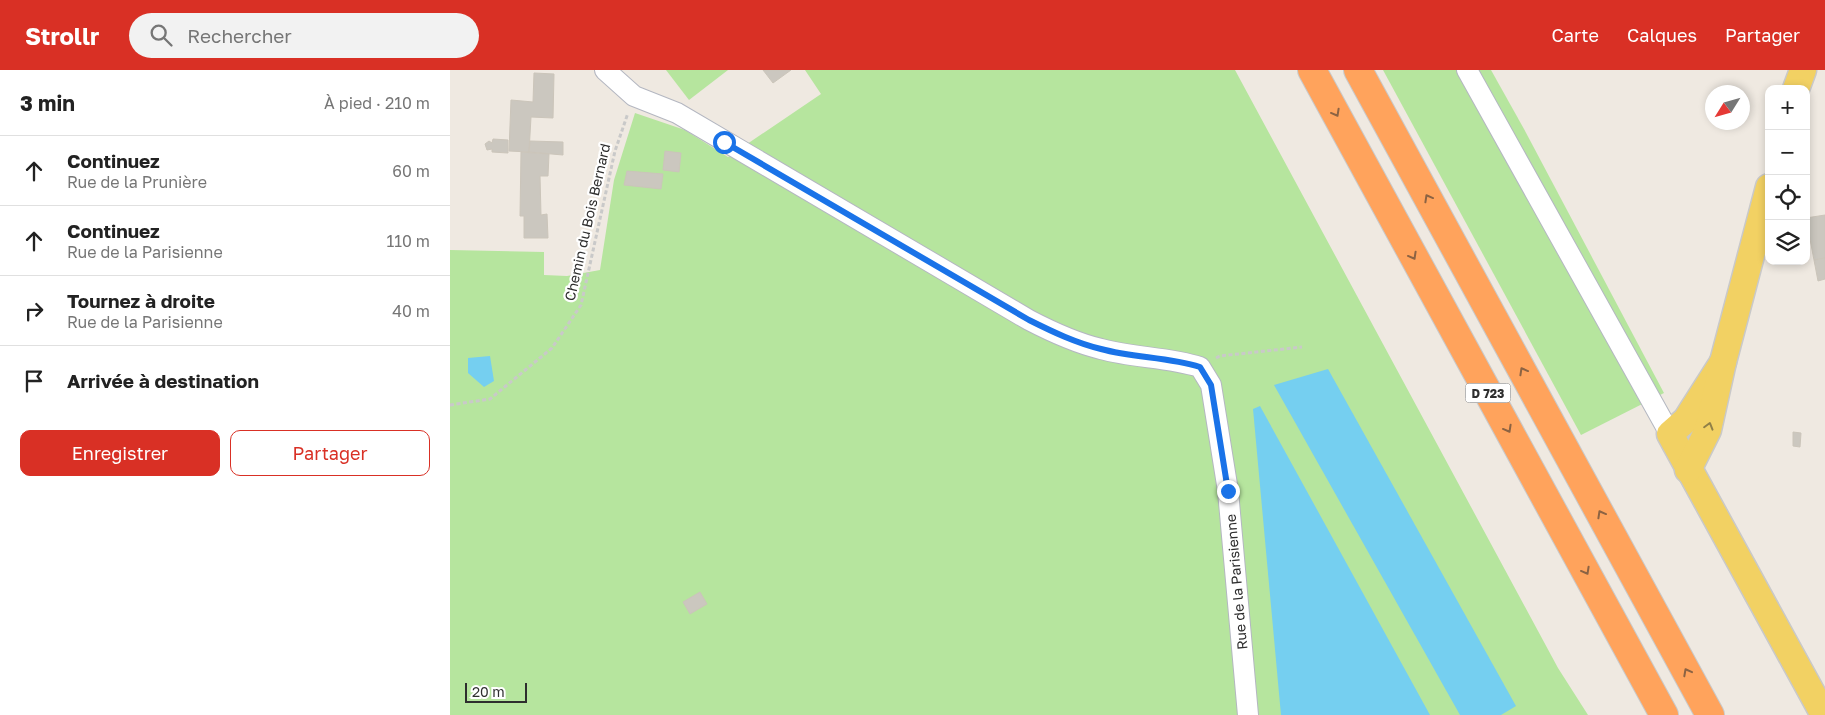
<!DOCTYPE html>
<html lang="fr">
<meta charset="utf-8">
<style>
:root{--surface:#fff;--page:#f2f2f2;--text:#222;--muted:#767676;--line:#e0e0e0;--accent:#d93025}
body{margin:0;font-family:"Golos Text",sans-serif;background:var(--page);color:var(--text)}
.controls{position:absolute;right:15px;top:15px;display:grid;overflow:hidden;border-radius:10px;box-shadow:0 2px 8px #0003}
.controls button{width:45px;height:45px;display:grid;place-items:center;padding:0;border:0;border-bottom:1px solid var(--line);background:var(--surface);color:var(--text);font:25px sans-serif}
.compass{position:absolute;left:1255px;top:15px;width:45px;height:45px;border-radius:50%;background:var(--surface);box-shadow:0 2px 8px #0003;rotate:233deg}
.scale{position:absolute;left:15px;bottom:12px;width:62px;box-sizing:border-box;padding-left:5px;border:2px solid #2e2e2e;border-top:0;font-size:14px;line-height:18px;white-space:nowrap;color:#2e2e2e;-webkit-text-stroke:4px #fff;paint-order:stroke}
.stop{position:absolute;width:15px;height:15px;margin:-11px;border:4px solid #1a73e8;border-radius:50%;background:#fff}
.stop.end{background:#1a73e8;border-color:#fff;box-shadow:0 1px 5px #0008}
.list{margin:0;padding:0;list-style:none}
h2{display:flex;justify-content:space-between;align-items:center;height:65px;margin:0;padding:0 20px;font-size:21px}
h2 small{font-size:16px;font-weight:400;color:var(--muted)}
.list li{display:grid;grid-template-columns:32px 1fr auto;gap:15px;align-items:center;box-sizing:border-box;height:70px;padding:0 20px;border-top:1px solid var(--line)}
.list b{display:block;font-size:19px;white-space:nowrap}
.list p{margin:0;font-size:16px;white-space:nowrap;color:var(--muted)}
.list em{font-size:16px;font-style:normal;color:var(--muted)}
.actions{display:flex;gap:10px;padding:15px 20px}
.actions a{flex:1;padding:11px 0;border:1px solid var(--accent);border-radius:10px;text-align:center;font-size:18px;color:var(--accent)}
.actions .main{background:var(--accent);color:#fff}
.icon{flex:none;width:28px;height:28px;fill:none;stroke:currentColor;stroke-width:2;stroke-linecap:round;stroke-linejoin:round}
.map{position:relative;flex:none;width:1375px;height:645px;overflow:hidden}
header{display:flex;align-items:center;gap:30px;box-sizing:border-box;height:70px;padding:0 25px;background:var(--accent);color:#fff}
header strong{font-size:24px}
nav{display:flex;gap:28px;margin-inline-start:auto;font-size:18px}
.search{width:350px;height:45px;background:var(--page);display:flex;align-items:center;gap:12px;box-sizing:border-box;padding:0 18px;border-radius:28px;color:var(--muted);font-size:19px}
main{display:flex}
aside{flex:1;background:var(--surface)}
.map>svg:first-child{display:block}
.green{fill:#b6e59e}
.water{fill:#75cff0}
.building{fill:#cbc7bf;stroke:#cbc5ba}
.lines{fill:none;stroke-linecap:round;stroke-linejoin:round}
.minor-casing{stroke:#b4b7c1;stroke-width:22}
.major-casing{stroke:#c9c9c9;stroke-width:29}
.highway-casing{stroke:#c9c9c9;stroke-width:30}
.path{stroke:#c9c9c9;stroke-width:3;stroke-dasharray:4 2.5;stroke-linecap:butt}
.minor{stroke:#fff;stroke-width:20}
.major{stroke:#f2d163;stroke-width:26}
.highway{stroke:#ffa35c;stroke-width:28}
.oneway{stroke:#8c6343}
.oneway2{stroke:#908048}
.route{stroke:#1a73e8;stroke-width:6}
.labels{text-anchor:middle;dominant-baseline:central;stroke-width:4.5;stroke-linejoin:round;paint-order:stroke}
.shield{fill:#fff;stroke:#6d6d6d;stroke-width:1}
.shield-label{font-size:12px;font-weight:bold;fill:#2e2e2e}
.street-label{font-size:14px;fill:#2e2e2e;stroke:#fff}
</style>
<header>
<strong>Strollr</strong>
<div class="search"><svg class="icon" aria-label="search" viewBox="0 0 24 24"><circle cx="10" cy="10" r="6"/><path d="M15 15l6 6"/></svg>Rechercher</div>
<nav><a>Carte</a><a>Calques</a><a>Partager</a></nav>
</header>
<main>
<aside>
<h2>3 min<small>À pied · 210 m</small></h2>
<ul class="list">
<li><svg class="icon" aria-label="ahead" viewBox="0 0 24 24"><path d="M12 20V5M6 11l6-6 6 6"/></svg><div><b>Continuez</b><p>Rue de la Prunière</p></div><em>60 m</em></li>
<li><svg class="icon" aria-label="ahead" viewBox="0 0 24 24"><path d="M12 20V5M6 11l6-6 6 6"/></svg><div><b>Continuez</b><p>Rue de la Parisienne</p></div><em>110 m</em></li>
<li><svg class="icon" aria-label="right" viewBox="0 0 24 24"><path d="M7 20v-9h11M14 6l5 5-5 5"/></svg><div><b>Tournez à droite</b><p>Rue de la Parisienne</p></div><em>40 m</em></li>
<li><svg class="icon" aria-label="arrive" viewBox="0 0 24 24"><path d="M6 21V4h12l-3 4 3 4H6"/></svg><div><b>Arrivée à destination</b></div></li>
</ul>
<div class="actions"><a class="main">Enregistrer</a><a>Partager</a></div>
</aside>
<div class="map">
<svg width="1375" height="645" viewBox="0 0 1375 645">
<rect width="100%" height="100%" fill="#efe9e1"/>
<g class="green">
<polygon points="216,0 278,0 239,30"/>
<polygon points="355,0 785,0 1108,598 1138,645 0,645 0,180 94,182 94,205 117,206 150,200 164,110 185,43 235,60 278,87 371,24"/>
<polygon points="933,0 1041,0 1074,59 1214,323 1131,365"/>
</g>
<g class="water">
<polygon points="40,286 44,311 34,317 18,303 18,288"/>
<polygon points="878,299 1066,636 1051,645 1010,645 824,315"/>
<polygon points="810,336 980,645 831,645 803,339"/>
</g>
<g class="building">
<polygon points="313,0 341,0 323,13"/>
<polygon points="84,3 104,4 103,48 81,47 79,82 59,81 61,30 83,32"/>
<polygon points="43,69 58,70 58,83 42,82 42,79 37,80 35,74 39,71 42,73"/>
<polygon points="80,71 113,72 113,85 79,82"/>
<polygon points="215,81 231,83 229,102 213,100"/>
<polygon points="71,82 99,84 98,106 90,106 91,145 97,144 98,168 74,168 74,146 70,146"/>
<polygon points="177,101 213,104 211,119 174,115"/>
<polygon points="1375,145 1375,188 1364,190 1356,148"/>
<polygon points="1375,188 1375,209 1368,211 1364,190"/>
<polygon points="1343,362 1351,363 1350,377 1343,376"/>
<polygon points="250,522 257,534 240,544 233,532"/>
</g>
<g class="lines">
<g class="minor-casing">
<g id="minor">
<path d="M155,0L184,26L227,43L579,250C602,262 626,273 651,279C684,288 718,287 750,297L761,315L778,421L798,645"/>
<polyline points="1017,0 1220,364"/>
</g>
</g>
<g class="major-casing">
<g id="major">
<polyline points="1346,19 1353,0"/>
<polyline points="1273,292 1236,350 1220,364 1374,645"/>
<polyline points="1238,400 1258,360 1273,292 1319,117"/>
</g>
</g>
<g class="highway-casing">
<g id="highway">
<polyline points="862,0 1214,645"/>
<polyline points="908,0 1260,645"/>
</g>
</g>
<g class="path">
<polyline points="766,288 770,286 852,277"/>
<polyline points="0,335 40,329 102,278 131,235 165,81 178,43"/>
</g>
<use href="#minor" class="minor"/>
<use href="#major" class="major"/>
<use href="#highway" class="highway"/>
</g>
<defs><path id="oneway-chevron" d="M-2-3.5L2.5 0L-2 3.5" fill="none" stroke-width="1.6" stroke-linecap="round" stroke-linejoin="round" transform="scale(1.25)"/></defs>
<g class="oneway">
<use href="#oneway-chevron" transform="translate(886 43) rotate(61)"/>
<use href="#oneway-chevron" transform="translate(978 128) rotate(-119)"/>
<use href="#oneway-chevron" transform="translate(963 186) rotate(61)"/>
<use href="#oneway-chevron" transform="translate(1073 301) rotate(-119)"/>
<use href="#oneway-chevron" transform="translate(1058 359) rotate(61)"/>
<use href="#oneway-chevron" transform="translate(1151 444) rotate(-119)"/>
<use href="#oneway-chevron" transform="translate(1136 501) rotate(61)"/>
<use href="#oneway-chevron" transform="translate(1237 602) rotate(-118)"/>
</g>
<use class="oneway2" href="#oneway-chevron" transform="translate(1259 356) rotate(-74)"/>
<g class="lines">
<path class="route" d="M274,72L579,250C603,262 626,273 651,279C684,288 718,287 750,297L761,315L778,421"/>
</g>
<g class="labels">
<rect class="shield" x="1015.5" y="313.5" width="45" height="19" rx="4"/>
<g class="shield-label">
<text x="1038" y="323">D 723</text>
</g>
<g class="street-label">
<text transform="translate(137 152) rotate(-77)">Chemin du Bois Bernard</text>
<text transform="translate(786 512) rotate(-95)">Rue de la Parisienne</text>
</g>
</g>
</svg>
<div class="controls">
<button>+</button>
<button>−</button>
<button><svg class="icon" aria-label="locate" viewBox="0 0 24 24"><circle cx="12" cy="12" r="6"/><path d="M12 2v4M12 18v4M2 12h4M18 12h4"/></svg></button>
<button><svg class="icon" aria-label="layers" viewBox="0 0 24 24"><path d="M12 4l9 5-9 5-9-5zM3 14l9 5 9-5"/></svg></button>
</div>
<svg class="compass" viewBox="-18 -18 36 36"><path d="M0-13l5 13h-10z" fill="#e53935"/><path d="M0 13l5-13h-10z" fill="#767676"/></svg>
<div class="scale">20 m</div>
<div class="stop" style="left:274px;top:72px"></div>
<div class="stop end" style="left:778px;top:421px"></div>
</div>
</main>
